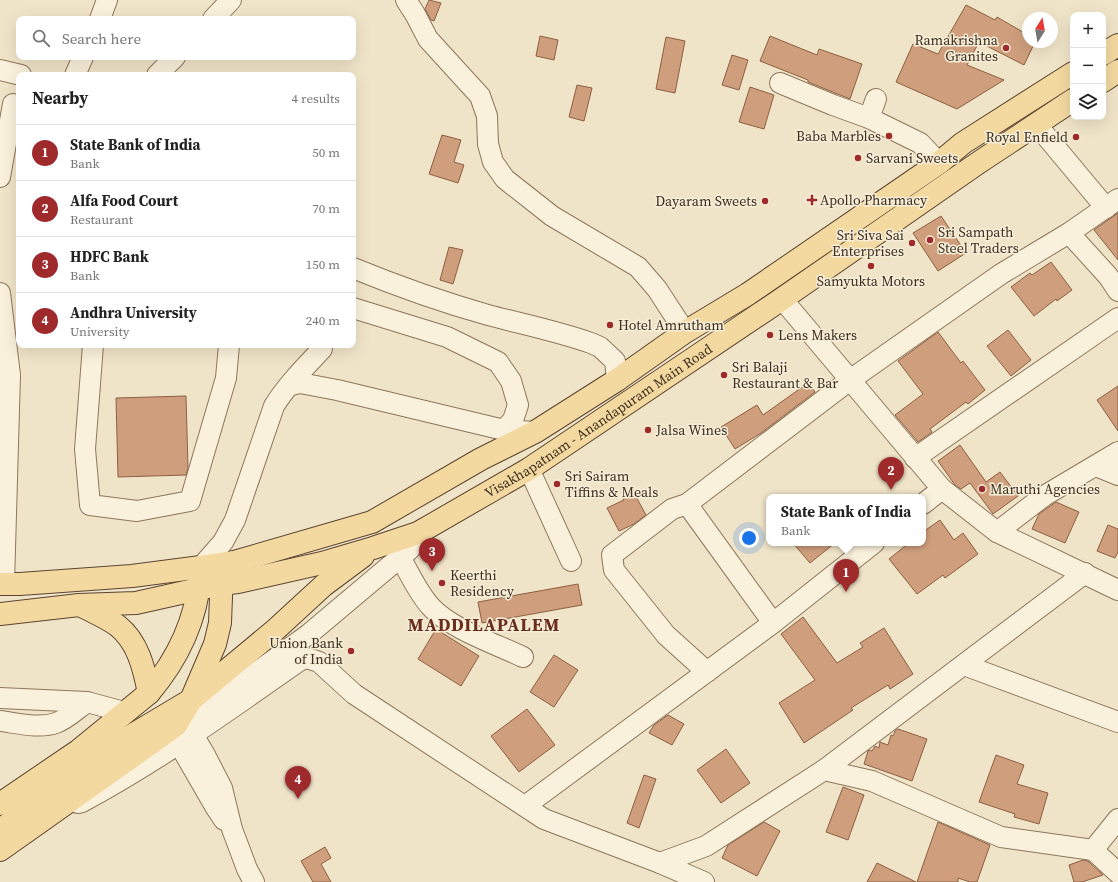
<!DOCTYPE html>
<meta charset="utf-8">
<style>
:root{--surface:#fff;--page:#f2f2f2;--text:#222;--muted:#767676;--line:#e0e0e0;--accent:#9e2a2b}
body{margin:0;font-family:"Source Serif 4",serif;background:var(--page);color:var(--text)}
.controls{position:absolute;right:12px;top:12px;display:grid;overflow:hidden;border-radius:8px;box-shadow:0 4px 16px #0002}
.controls button{width:36px;height:36px;display:grid;place-items:center;padding:0;border:0;border-bottom:1px solid var(--line);background:var(--surface);color:var(--text);font:20px sans-serif}
.compass{position:absolute;left:1022px;top:12px;width:36px;height:36px;border-radius:50%;background:var(--surface);box-shadow:0 4px 16px #0002;rotate:11deg}
.you{position:absolute;left:749px;top:538px;width:14px;height:14px;margin:-10px;border:3px solid #fff;border-radius:50%;background:#1a73e8;box-shadow:0 0 0 6px #1a73e833}
.badge{display:grid;place-items:center;width:26px;height:26px;border-radius:50%;background:var(--accent);color:#fff;font-size:13px;font-weight:700}
.pin{position:absolute;translate:-50% -33px;filter:drop-shadow(0 1px 2px #0008)}
.pin::after{content:'';position:absolute;top:21px;width:14px;height:12px;background:inherit;clip-path:polygon(0 0,100% 0,50% 100%)}
.popup{position:absolute;left:766px;top:494px;width:160px;height:52px;box-sizing:border-box;display:grid;place-content:center;border-radius:8px;background:var(--surface);filter:drop-shadow(0 1px 3px #0005);font-size:13px;white-space:nowrap;color:var(--muted)}
.popup b{font-size:15px;color:var(--text)}
.popup::after{content:'';position:absolute;left:50%;top:100%;margin-left:-8px;border:8px solid transparent;border-top-color:var(--surface)}
.list{margin:0;padding:0;list-style:none}
h2{display:flex;justify-content:space-between;align-items:center;height:52px;margin:0;padding:0 16px;font-size:17px}
h2 small{font-size:13px;font-weight:400;color:var(--muted)}
.list li{display:grid;grid-template-columns:26px 1fr auto;gap:12px;align-items:center;box-sizing:border-box;height:56px;padding:0 16px;border-top:1px solid var(--line)}
.list b{display:block;font-size:15px;white-space:nowrap}
.list p{margin:0;font-size:13px;white-space:nowrap;color:var(--muted)}
.list em{font-size:13px;font-style:normal;color:var(--muted)}
.icon{flex:none;width:22px;height:22px;fill:none;stroke:currentColor;stroke-width:2;stroke-linecap:round;stroke-linejoin:round}
.map{position:relative;flex:none;width:1118px;height:882px;overflow:hidden}
.search{position:absolute;background:var(--surface);box-shadow:0 4px 16px #0002;left:16px;top:16px;width:340px;height:44px;display:flex;align-items:center;gap:10px;box-sizing:border-box;padding:0 14px;border-radius:8px;color:var(--muted);font-size:15px}
.panel{position:absolute;background:var(--surface);box-shadow:0 4px 16px #0002;left:16px;top:72px;width:340px;height:276px;border-radius:8px}
.map>svg:first-child{display:block}
.building{fill:#cf9f7d;stroke:#8d5f41}
.lines{fill:none;stroke-linecap:round;stroke-linejoin:round}
.minor-casing{stroke:#8d765c;stroke-width:22}
.major-casing{stroke:#5b4430;stroke-width:24}
.minor{stroke:#faf1dc;stroke-width:20}
.major{stroke:#f3d9a0;stroke-width:22}
.poi-dot{fill:#9e2a2b;stroke:#f7eed8;stroke-width:1.5}
.labels{text-anchor:middle;dominant-baseline:central;stroke-width:3;stroke-linejoin:round;paint-order:stroke}
.poi-label{font-size:14px;fill:#3d2e20;stroke:#f7eed8;text-anchor:start}
.street-label{font-size:14px;fill:#3d2e20;stroke:#f7eed8}
.district-label{font-size:18px;font-weight:bold;letter-spacing:1px;fill:#6b2e1e;stroke:#f7eed8}
</style>
<div class="map">
<svg width="1118" height="882" viewBox="0 0 1118 882">
<rect width="100%" height="100%" fill="#f0e4c8"/>
<g class="building">
<polygon points="429,0 441,3 434,21 431,20 425,9"/>
<polygon points="966,5 995,20 997,17 1028,35 1028,42 1035,42 1024,65 979,42 967,65 1004,80 957,109 896,82 913,44 938,54"/>
<polygon points="540,36 558,40 554,60 536,56"/>
<polygon points="770,36 817,55 819,49 862,64 850,99 808,82 808,80 760,61"/>
<polygon points="666,37 685,41 675,93 656,89"/>
<polygon points="732,55 748,60 739,90 722,85"/>
<polygon points="577,85 592,88 584,121 569,117"/>
<polygon points="750,87 774,95 764,129 739,122"/>
<polygon points="442,135 461,140 454,162 464,165 458,183 429,174"/>
<polygon points="1118,213 1118,260 1094,230"/>
<polygon points="941,216 966,253 938,271 913,233"/>
<polygon points="449,247 463,250 453,284 440,280"/>
<polygon points="1051,262 1072,290 1057,301 1056,299 1034,316 1011,287 1030,273 1032,275"/>
<polygon points="1008,330 1031,360 1011,376 987,346"/>
<polygon points="938,332 961,363 963,361 985,390 968,404 966,402 930,429 932,432 918,442 895,415 923,394 898,361"/>
<polygon points="808,383 815,392 761,433 735,449 721,427 757,405 763,415"/>
<polygon points="1118,386 1118,431 1097,400"/>
<polygon points="186,396 188,468 186,475 118,477 116,398"/>
<polygon points="960,445 986,482 1000,472 1018,496 993,514 970,483 961,489 955,485 938,461"/>
<polygon points="633,491 646,515 634,524 619,531 607,508 624,500 622,497"/>
<polygon points="1056,502 1079,512 1065,543 1032,529 1039,514"/>
<polygon points="940,520 954,540 963,533 978,554 945,578 943,575 917,594 889,559 909,543 923,543 923,532"/>
<polygon points="1108,525 1118,529 1118,552 1115,558 1097,551"/>
<polygon points="793,543 835,543 810,563"/>
<polygon points="578,584 582,605 482,623 478,602"/>
<polygon points="803,617 837,663 863,647 860,643 884,628 913,674 890,689 888,685 851,708 853,710 804,743 779,703 815,680 781,634"/>
<polygon points="436,629 479,656 461,686 418,659"/>
<polygon points="554,655 578,670 554,707 530,692"/>
<polygon points="527,709 555,745 519,772 491,736"/>
<polygon points="668,715 684,724 672,745 649,733 654,725"/>
<polygon points="898,729 927,739 912,781 864,764 868,751 869,750 872,751 875,746 879,748 880,742 888,745 891,735 893,736 895,731"/>
<polygon points="726,749 750,783 721,803 697,770"/>
<polygon points="996,755 1024,765 1017,784 1048,793 1039,824 1014,817 1015,814 979,802"/>
<polygon points="644,775 656,779 639,828 627,823"/>
<polygon points="843,787 864,795 848,840 826,832"/>
<polygon points="764,822 780,831 757,876 722,858 728,845"/>
<polygon points="938,822 990,845 977,882 970,882 958,878 958,882 917,882"/>
<polygon points="325,847 331,858 321,864 331,882 313,882 301,861"/>
<polygon points="1083,860 1088,861 1103,875 1082,882 1074,882 1069,865"/>
<polygon points="877,863 916,882 867,882"/>
</g>
<g class="lines">
<g class="minor-casing">
<g id="minor">
<polyline points="406,0 415,14 428,39 480,96 487,116 488,144 493,162 505,179 552,216 638,267 657,289 685,332"/>
<polyline points="100,19 107,0"/>
<polyline points="213,19 231,0"/>
<polyline points="0,70 21,75"/>
<polyline points="75,75 83,57"/>
<polyline points="157,75 175,57"/>
<polyline points="780,83 833,105 869,118"/>
<polyline points="876,99 869,118 920,143 939,163"/>
<polyline points="1036,124 1106,208"/>
<polyline points="0,177 13,104"/>
<polyline points="1069,233 1108,276 1118,291"/>
<path d="M353,268C397,286 442,302 488,315C522,324 557,331 591,343L600,347L615,361L617,380"/>
<polyline points="0,293 10,375 4,584"/>
<polyline points="782,299 942,489 997,532 1118,590"/>
<polyline points="353,308 447,337 498,362 511,381 518,405 513,420 504,430"/>
<polyline points="93,345 85,449 90,505 137,511 190,501 226,378 229,345"/>
<polyline points="291,385 300,383 337,390 504,430 535,432"/>
<polyline points="915,458 1118,318"/>
<polyline points="1096,466 1118,475"/>
<polyline points="529,469 571,561"/>
<polyline points="687,504 773,623"/>
<polyline points="923,504 942,489"/>
<polyline points="997,532 1044,496 1118,452"/>
<path d="M400,557C410,574 418,593 431,607C451,629 496,644 523,657"/>
<path d="M201,567L223,542L235,520L274,406C287,385 305,367 322,349"/>
<polyline points="964,665 1118,722"/>
<polyline points="707,672 666,635 614,570 612,555 672,509 687,504 850,380 1001,274 1069,233 1118,199"/>
<polyline points="0,698 87,702 124,712"/>
<path d="M0,721C17,723 39,729 56,723C67,719 77,709 87,702"/>
<polyline points="190,722 189,726 193,735 205,755 222,788 232,829 247,869 254,882"/>
<polyline points="189,726 198,715 309,634 410,549 418,533"/>
<polyline points="179,744 216,808 224,820"/>
<polyline points="824,770 1085,573"/>
<path d="M78,803L82,802C158,761 228,711 299,661L307,658L319,662L354,694L544,819L660,863L704,882"/>
<polyline points="525,806 773,623 874,543"/>
<polyline points="1093,850 1118,819"/>
<polyline points="660,863 706,846 824,770 872,781 1001,837 1093,850 1118,873"/>
</g>
</g>
<g class="major-casing">
<g id="major">
<polyline points="1103,54 1118,45"/>
<polyline points="1103,81 1118,71"/>
<polyline points="0,584 20,584 132,576 201,567 234,562 372,522 481,459 535,432 617,380 685,332 748,294 939,163 963,143 1073,73"/>
<path d="M80,605C91,611 108,618 118,626C138,642 144,668 149,693"/>
<path id="s1" d="M0,614L79,605L136,603L221,584L238,582L322,563L373,548L418,533L529,469L782,299L978,163L1073,100"/>
<path d="M0,804L78,751L149,693C177,660 196,620 200,577"/>
<polyline points="0,830 124,740 191,700 274,631 324,585 363,556"/>
<polyline points="0,850 133,756 176,725 191,700 215,644 220,623 222,571"/>
</g>
</g>
<use href="#minor" class="minor"/>
<use href="#major" class="major"/>
</g>
<g class="poi-dot">
<circle cx="1006" cy="48" r="4"/>
<circle cx="889" cy="136" r="4"/>
<circle cx="1076" cy="137" r="4"/>
<circle cx="858" cy="158" r="4"/>
<path d="M810 194h4v4h4v4h-4v4h-4v-4h-4v-4h4z"/>
<circle cx="765" cy="201" r="4"/>
<circle cx="930" cy="240" r="4"/>
<circle cx="912" cy="243" r="4"/>
<circle cx="871" cy="266" r="4"/>
<circle cx="610" cy="325" r="4"/>
<circle cx="770" cy="335" r="4"/>
<circle cx="724" cy="375" r="4"/>
<circle cx="648" cy="430" r="4"/>
<circle cx="557" cy="484" r="4"/>
<circle cx="982" cy="489" r="4"/>
<circle cx="442" cy="583" r="4"/>
<circle cx="351" cy="651" r="4"/>
</g>
<g class="labels">
<g class="poi-label">
<text x="998" y="40" text-anchor="end">Ramakrishna<tspan x="998" dy="16">Granites</tspan></text>
<text x="881" y="136" text-anchor="end">Baba Marbles</text>
<text x="1068" y="137" text-anchor="end">Royal Enfield</text>
<text x="866" y="158">Sarvani Sweets</text>
<text x="820" y="200">Apollo Pharmacy</text>
<text x="757" y="201" text-anchor="end">Dayaram Sweets</text>
<text x="938" y="232">Sri Sampath<tspan x="938" dy="16">Steel Traders</tspan></text>
<text x="904" y="235" text-anchor="end">Sri Siva Sai<tspan x="904" dy="16">Enterprises</tspan></text>
<text x="871" y="281" text-anchor="middle">Samyukta Motors</text>
<text x="618" y="325">Hotel Amrutham</text>
<text x="778" y="335">Lens Makers</text>
<text x="732" y="367">Sri Balaji<tspan x="732" dy="16">Restaurant &amp; Bar</tspan></text>
<text x="656" y="430">Jalsa Wines</text>
<text x="565" y="476">Sri Sairam<tspan x="565" dy="16">Tiffins &amp; Meals</tspan></text>
<text x="990" y="489">Maruthi Agencies</text>
<text x="450" y="575">Keerthi<tspan x="450" dy="16">Residency</tspan></text>
<text x="343" y="643" text-anchor="end">Union Bank<tspan x="343" dy="16">of India</tspan></text>
</g>
<g class="street-label">
<text stroke="none"><textPath href="#s1" startOffset="640">Visakhapatnam - Anandapuram Main Road</textPath></text>
</g>
<g class="district-label">
<text x="484" y="624">MADDILAPALEM</text>
</g>
</g>
</svg>
<div class="controls">
<button>+</button>
<button>−</button>
<button><svg class="icon" aria-label="layers" viewBox="0 0 24 24"><path d="M12 4l9 5-9 5-9-5zM3 14l9 5 9-5"/></svg></button>
</div>
<svg class="compass" viewBox="-18 -18 36 36"><path d="M0-13l5 13h-10z" fill="#e53935"/><path d="M0 13l5-13h-10z" fill="#767676"/></svg>
<div class="you"></div>
<div class="pin badge" style="left:846px;top:592px">1</div>
<div class="popup"><b>State Bank of India</b>Bank</div>
<div class="pin badge" style="left:891px;top:490px">2</div>
<div class="pin badge" style="left:432px;top:571px">3</div>
<div class="pin badge" style="left:298px;top:799px">4</div>
<div class="search"><svg class="icon" aria-label="search" viewBox="0 0 24 24"><circle cx="10" cy="10" r="6"/><path d="M15 15l6 6"/></svg>Search here</div>
<section class="panel">
<h2>Nearby<small>4 results</small></h2>
<ul class="list">
<li><span class="badge">1</span><div><b>State Bank of India</b><p>Bank</p></div><em>50 m</em></li>
<li><span class="badge">2</span><div><b>Alfa Food Court</b><p>Restaurant</p></div><em>70 m</em></li>
<li><span class="badge">3</span><div><b>HDFC Bank</b><p>Bank</p></div><em>150 m</em></li>
<li><span class="badge">4</span><div><b>Andhra University</b><p>University</p></div><em>240 m</em></li>
</ul>
</section>
</div>
